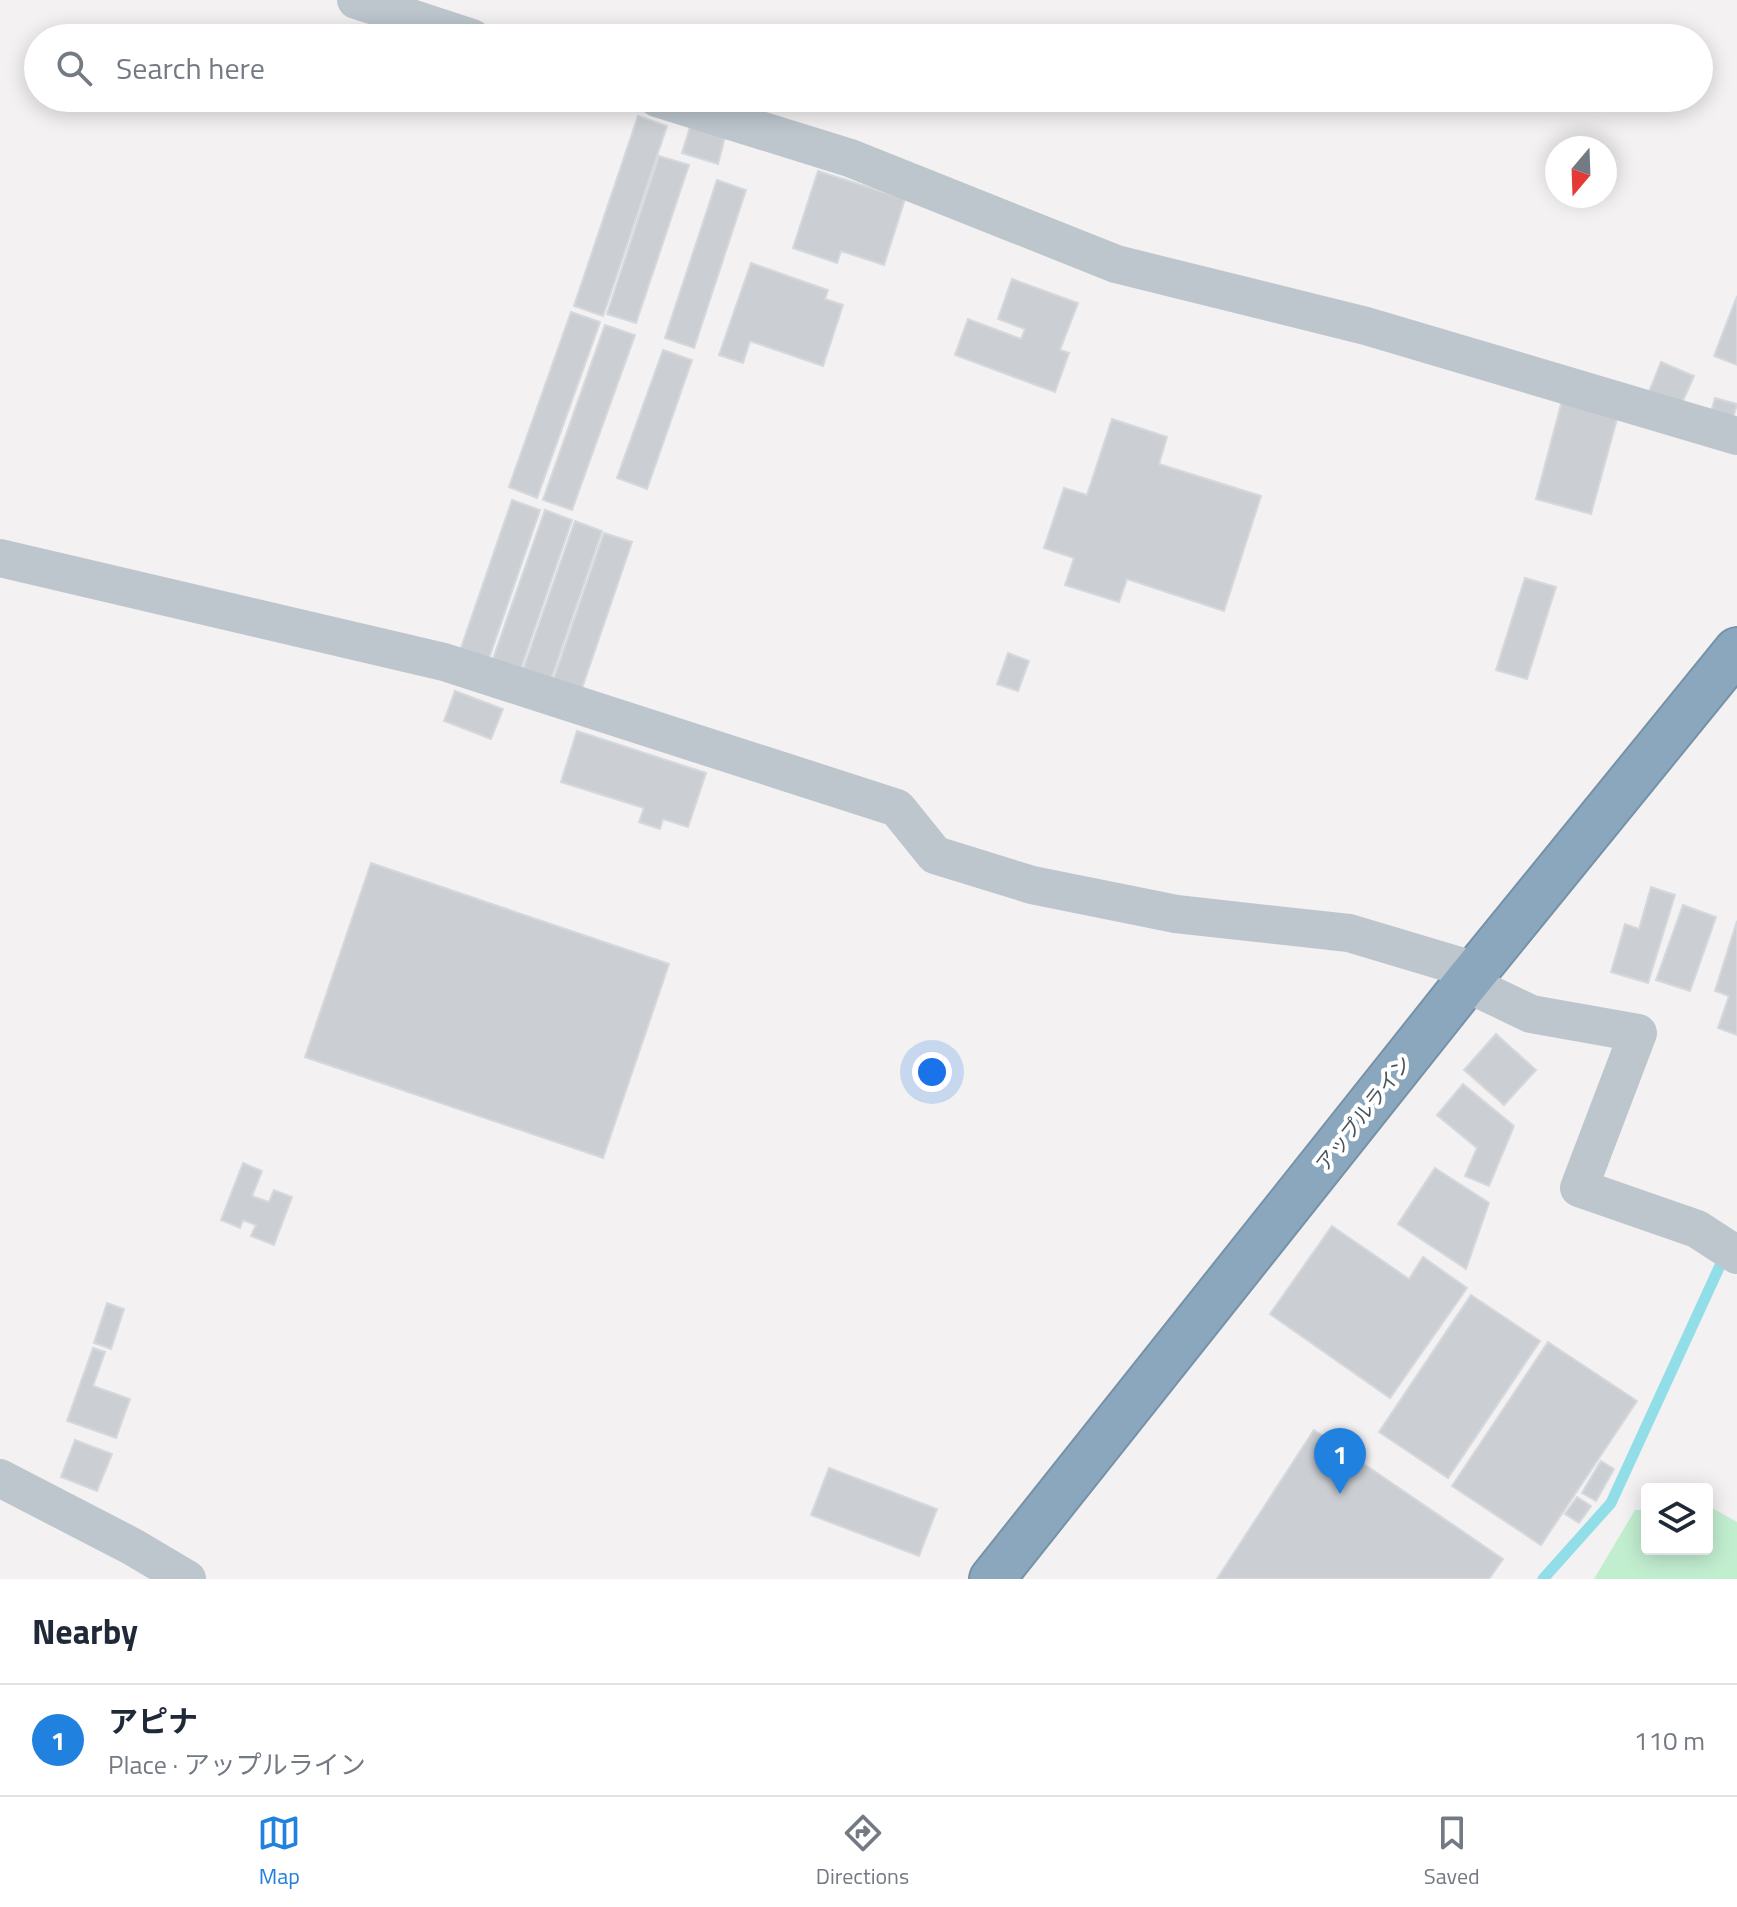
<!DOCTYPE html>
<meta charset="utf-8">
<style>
:root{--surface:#fff;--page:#f2f2f3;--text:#1f2937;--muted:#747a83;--line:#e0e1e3;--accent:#2081de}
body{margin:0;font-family:"Titillium Web","Noto Sans JP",sans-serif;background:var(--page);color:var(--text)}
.controls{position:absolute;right:24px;bottom:24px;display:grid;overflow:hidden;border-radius:8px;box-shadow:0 4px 20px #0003}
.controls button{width:72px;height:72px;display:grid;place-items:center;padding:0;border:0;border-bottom:2px solid var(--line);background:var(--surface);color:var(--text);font:40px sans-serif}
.compass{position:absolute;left:1545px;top:136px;width:72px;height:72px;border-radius:50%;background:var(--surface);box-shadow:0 4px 20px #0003;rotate:199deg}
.you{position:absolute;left:932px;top:1072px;width:28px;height:28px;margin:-20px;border:6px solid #fff;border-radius:50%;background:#1a73e8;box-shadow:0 0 0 12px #1a73e833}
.badge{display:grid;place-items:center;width:52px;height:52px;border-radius:50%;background:var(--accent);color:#fff;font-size:26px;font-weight:700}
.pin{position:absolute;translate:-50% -66px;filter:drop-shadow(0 2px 4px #0008)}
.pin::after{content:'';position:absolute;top:42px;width:28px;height:24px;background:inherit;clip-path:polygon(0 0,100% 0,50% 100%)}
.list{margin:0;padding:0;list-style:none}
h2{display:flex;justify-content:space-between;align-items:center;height:104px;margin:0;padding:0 32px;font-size:34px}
h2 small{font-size:26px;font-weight:400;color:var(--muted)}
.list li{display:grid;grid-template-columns:52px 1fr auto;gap:24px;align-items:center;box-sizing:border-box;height:112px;padding:0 32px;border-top:2px solid var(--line)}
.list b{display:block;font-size:30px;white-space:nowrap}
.list p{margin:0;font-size:26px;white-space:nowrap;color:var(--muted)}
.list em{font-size:26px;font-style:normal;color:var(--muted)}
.icon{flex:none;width:44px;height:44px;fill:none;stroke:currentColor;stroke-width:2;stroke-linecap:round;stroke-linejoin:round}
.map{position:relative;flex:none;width:1737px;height:1579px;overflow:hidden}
.search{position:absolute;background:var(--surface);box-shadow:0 4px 20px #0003;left:24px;right:24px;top:24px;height:88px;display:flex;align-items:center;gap:20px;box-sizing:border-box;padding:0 28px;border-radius:44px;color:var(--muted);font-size:30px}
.sheet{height:216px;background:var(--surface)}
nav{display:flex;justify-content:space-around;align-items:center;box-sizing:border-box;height:112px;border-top:2px solid var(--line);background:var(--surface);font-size:22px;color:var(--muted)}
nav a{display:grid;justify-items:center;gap:4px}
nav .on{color:var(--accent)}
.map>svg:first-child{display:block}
.green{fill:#c2eed0}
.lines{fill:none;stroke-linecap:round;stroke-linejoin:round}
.stream{stroke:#91dee9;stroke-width:11}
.building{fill:#cbced3;stroke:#d5d8dc;stroke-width:2}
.highway-casing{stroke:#7692a9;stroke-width:48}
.street{stroke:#bdc6cd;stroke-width:38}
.highway{stroke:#8ba7bd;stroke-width:44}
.labels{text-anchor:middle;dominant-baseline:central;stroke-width:8;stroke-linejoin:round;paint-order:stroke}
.street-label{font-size:20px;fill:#49565e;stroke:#fff}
</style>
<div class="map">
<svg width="1737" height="1579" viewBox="0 0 1737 1579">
<rect width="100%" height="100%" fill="#f3f1f1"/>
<polygon class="green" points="1707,1508 1712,1508 1737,1522 1737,1579 1594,1579 1635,1510 1647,1510 1647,1549 1707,1549"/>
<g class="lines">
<polyline class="stream" points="1543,1579 1611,1503 1723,1259"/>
</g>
<g class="building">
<polygon points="638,116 667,126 603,316 574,306"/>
<polygon points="690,127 725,137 718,164 682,153"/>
<polygon points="659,156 689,165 636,323 607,314"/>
<polygon points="818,171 905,199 884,265 841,251 837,263 793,248"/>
<polygon points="717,180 746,190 694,348 665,338"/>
<polygon points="751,263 828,290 825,299 843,305 823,366 750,341 743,363 719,355"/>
<polygon points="1012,279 1078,303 1060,350 1069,353 1055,392 955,355 968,319 1021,339 1025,329 998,319"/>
<polygon points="1737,296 1737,365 1714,356"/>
<polygon points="571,312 600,322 537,498 509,487"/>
<polygon points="605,325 635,335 572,510 543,500"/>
<polygon points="663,350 692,360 647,489 617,478"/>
<polygon points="1661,362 1694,376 1681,405 1649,392"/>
<polygon points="1564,393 1620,408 1591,514 1536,499"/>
<polygon points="1715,398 1737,404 1732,422 1710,416"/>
<polygon points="1112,419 1167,437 1159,464 1261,496 1224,611 1127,579 1119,602 1065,585 1074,558 1044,548 1064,488 1087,495"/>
<polygon points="512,500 540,510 488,661 460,651"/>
<polygon points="545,510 572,520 520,671 492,662"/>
<polygon points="575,521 602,531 550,682 522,673"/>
<polygon points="604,533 632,542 580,694 552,684"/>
<polygon points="1525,578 1556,587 1527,679 1496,670"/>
<polygon points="1008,653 1029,661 1018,691 997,684"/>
<polygon points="455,691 503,709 491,739 444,721"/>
<polygon points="577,731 706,773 688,827 663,819 660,829 639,822 644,808 561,782"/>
<polygon points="371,863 669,964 603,1158 305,1057"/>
<polygon points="1651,887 1675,895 1648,983 1611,972 1625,924 1639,929"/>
<polygon points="1683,905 1716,917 1690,991 1656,980"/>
<polygon points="1737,921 1737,1035 1718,1028 1729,996 1715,991"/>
<polygon points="1496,1034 1536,1070 1504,1105 1464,1070"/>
<polygon points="1463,1084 1514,1126 1489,1186 1465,1176 1477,1148 1437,1115"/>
<polygon points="243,1163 262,1171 252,1196 269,1202 274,1190 292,1197 274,1245 251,1236 256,1225 243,1220 240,1228 221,1220"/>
<polygon points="1435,1168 1489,1203 1466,1269 1398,1224"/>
<polygon points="1332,1226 1409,1279 1423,1257 1467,1288 1390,1398 1270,1314"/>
<polygon points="1471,1295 1540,1341 1448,1478 1379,1432"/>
<polygon points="107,1303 124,1309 111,1349 94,1343"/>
<polygon points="1548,1342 1637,1401 1541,1545 1452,1486"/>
<polygon points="93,1348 105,1352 93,1386 130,1399 116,1438 67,1421"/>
<polygon points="1314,1430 1503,1559 1489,1579 1217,1579"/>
<polygon points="75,1440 112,1454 97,1491 61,1477"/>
<polygon points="1601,1461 1614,1469 1596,1501 1582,1493"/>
<polygon points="829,1468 937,1509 919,1556 811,1515"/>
<polygon points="1577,1497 1591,1506 1579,1523 1565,1514"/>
</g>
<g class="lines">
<g class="highway-casing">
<polyline id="highway" points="992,1579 1466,983 1737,650"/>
</g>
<g class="street">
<polyline points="356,0 472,38"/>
<polyline points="657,98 850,158 1116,264 1366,326 1737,436"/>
<polyline points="0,558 444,662 897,808 935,855 1032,885 1176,914 1349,933 1476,971"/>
<polyline points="1466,983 1531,1014 1638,1033 1579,1188 1697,1229 1737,1255"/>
<polyline points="0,1478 133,1547 187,1579"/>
</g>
<use href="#highway" class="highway"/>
</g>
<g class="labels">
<g class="street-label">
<text transform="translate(1363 1113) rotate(-52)">アップルライン</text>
</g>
</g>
</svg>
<div class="controls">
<button><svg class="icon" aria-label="layers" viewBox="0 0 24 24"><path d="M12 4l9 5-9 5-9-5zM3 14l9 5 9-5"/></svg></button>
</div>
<svg class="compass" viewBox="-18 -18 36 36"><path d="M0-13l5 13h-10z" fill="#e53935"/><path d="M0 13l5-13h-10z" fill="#747a83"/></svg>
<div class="you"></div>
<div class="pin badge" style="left:1340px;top:1494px">1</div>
<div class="search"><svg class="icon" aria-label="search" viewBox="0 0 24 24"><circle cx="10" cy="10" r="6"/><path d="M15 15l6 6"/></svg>Search here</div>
</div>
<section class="sheet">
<h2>Nearby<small></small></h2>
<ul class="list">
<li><span class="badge">1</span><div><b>アピナ</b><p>Place · アップルライン</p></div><em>110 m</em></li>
</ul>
</section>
<nav>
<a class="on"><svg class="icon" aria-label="map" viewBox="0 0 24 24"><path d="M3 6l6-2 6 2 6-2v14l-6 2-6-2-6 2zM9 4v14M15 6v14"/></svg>Map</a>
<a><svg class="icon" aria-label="directions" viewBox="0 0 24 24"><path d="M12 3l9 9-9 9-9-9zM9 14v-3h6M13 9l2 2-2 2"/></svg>Directions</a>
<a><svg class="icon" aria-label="saved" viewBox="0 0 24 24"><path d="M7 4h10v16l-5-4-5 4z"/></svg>Saved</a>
</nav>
